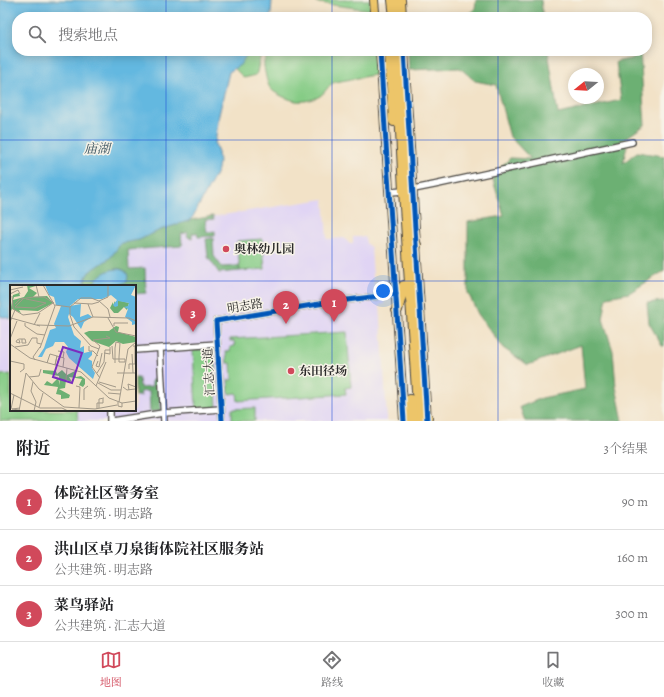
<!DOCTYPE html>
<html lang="zh">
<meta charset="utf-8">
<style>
:root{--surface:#fff;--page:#f2f2f2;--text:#202124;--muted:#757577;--line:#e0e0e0;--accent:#d1495b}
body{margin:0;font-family:Alegreya,"Noto Serif SC",serif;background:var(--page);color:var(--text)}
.compass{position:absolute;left:568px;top:68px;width:36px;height:36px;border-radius:50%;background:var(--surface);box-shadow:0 2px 10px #0003;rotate:252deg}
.you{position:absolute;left:383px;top:291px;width:14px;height:14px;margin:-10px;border:3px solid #fff;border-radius:50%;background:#1a73e8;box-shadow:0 0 0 6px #1a73e833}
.badge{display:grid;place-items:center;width:26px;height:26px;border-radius:50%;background:var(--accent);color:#fff;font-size:13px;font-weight:700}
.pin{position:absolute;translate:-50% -33px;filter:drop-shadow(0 1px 2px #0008)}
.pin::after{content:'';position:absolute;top:21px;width:14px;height:12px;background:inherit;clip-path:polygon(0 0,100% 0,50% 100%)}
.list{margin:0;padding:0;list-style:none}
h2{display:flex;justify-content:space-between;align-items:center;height:52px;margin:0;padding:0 16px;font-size:17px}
h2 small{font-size:13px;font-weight:400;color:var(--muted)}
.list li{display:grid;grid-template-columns:26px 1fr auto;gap:12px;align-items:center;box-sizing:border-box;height:56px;padding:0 16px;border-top:1px solid var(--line)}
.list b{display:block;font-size:15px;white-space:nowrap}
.list p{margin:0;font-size:13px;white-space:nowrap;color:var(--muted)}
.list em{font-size:13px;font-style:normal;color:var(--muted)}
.icon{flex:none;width:22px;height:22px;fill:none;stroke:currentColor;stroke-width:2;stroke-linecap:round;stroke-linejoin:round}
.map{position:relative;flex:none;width:664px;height:421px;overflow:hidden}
.search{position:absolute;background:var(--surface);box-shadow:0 2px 10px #0003;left:12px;right:12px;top:12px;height:44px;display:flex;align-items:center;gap:10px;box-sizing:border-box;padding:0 14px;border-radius:16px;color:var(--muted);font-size:15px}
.sheet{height:220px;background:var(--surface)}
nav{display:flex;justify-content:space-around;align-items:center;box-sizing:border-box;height:56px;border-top:1px solid var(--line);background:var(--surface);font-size:11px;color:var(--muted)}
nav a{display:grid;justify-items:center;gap:2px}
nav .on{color:var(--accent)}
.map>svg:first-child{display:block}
.built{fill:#e0d4f4}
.green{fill:#86cc86;stroke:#587c58}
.forest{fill:#6cb073;stroke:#4c6e4f}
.water{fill:#64b8e0;stroke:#487286}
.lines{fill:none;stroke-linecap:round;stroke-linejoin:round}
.street-casing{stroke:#494642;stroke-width:8}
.primary-casing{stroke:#494642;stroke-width:10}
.highway-casing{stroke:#494642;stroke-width:12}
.street{stroke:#fff;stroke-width:5.5}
.primary{stroke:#edc569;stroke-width:8}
.highway{stroke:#edc569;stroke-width:10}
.cycleway-casing{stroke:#f7f3e8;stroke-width:8}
.cycleway{stroke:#0057b8;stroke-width:5}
.grid{fill:none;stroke:#1d4ed8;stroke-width:1;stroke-opacity:0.55}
.poi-dot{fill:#d1495b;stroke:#f7f3e8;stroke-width:1.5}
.labels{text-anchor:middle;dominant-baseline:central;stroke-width:3;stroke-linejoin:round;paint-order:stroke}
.poi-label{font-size:12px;font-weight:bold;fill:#2b2b2b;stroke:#f7f3e8;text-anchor:start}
.street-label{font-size:12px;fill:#2b2b2b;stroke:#f7f3e8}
.water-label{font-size:13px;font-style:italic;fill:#3c5561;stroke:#f7f3e8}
.inset-road{fill:none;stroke:#a29989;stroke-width:1}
.view{fill:#7b2cbf;fill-opacity:0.15;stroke:#7b2cbf;stroke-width:2}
.inset-edge{fill:none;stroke:#2b2b2b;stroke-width:2}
</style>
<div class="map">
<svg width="664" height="421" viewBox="0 0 664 421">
<rect width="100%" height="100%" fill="#f7f3e8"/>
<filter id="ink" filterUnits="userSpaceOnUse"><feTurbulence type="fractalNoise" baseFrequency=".025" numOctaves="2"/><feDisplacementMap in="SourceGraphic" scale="8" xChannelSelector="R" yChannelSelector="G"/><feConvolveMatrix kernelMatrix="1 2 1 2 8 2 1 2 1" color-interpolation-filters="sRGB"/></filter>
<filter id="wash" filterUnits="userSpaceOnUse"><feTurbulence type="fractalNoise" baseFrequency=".012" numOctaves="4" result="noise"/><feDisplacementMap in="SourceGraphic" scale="16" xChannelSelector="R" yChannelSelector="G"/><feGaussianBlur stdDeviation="0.9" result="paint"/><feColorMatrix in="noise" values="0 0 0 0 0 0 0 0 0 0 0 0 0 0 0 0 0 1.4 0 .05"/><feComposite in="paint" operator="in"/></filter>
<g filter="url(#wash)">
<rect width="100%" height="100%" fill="#f2e2c7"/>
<polygon class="built" points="324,199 327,239 344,238 350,244 353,244 353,237 365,237 366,243 371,248 374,291 381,291 381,289 384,289 384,304 380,305 387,421 0,421 0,316 11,319 11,410 135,410 135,286 84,286 89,272 139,240 191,220"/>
<g class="green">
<polygon points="312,0 370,0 370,10 319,3"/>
<path d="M249,51H263C258,59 259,67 256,75L244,78L235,69Z"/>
<path d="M269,51H375L376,71L374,75L335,82C328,85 326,92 320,96C314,100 303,102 296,101C290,100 275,94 271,89C267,85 265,72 264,66V62Z"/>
<polygon points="262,239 265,269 240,271 237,241"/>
<polygon points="347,332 351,387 345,388 346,394 238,401 237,393 229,394 228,380 232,380 231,363 227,363 226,351 230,351 230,347 235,346 234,341 230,341 230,339"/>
<polygon points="214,349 217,408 196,409 193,350"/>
<polygon points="11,374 11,410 77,410 78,421 0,421 0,375"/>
<polygon points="255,408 255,421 232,421 232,409"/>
</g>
<g class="forest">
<polygon points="476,0 541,0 543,17 407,17 468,14 475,9"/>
<polygon points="408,51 548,51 558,114 621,100 616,62 634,58 633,51 640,51 645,125 620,142 627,146 623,163 637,152 664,156 664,271 629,293 607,297 603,319 613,351 616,387 623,421 525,421 520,407 542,398 585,389 581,345 528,365 503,348 478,314 468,293 468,222 504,216 492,177 510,158 531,159 510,137 496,85 475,81 460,68 409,70"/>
<path d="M213,216L214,219L205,220L207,232L215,231V236L198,237L197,233H192V238H189L187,235L188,234L187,232L184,234L183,233L181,234L182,237L181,238L182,240L181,243H183L181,246L128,250L129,269L145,268L146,293L135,294V286H118L127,281C132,260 99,269 93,286H84L86,277L89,272L110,258L119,246L122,243L139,240L160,230L191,220Z"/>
<polygon points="213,238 214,256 222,267 239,266 240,271 219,273 208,257 206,239"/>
<polygon points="664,301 664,346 662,346 649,323 647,303"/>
<polygon points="135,378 139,378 140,388 152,387 152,380 159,380 161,411 150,412 149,391 140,392 141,396 135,396"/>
</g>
<g class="water">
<polygon points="0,0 272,0 271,14 270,17 17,17 17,51 249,51 240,65 229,72 219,115 215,144 218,152 219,162 218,169 215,176 191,220 160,230 139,240 122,243 119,246 110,258 89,272 86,277 84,286 11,286 11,319 0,316"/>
<path d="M117,269C124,269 130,273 127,281L118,286H93C96,276 106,270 117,269Z"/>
</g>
</g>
<g filter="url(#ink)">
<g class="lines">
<g class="street-casing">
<g id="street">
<polyline points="390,192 404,191 434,185 632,142"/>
<polyline points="160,349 164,421"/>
<polyline points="135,350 217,344"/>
<polyline points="110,410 110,421"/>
<polyline points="112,421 163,413 221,409"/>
<polyline points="222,421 216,321 331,302 396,294"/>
</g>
</g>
<g class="primary-casing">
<g id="primary">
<polyline points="374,0 375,12 377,17"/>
<polyline points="401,0 402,17"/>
<polyline points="380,51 404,421"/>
<polyline points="404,51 427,421"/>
</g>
</g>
<g class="highway-casing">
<g id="highway">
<polyline points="393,0 395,17"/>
<polyline points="390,51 394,121"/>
<polyline points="397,51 404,191 419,421"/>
<polyline points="412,262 416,245"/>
<polyline points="397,310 404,286"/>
<polyline points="410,400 412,421"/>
<polyline points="426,421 427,417"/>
</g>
</g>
<use href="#street" class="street"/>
<use href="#primary" class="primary"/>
<use href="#highway" class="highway"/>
<g class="cycleway-casing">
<g id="cycleway">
<polyline points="380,51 404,421"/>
<polyline points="404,51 427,421"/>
<polyline points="222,421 216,321 331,302 396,294"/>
</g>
</g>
<use href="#cycleway" class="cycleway"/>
</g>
</g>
<path class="grid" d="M166,0V17M332,0V17M498,0V17M166,51V421M332,51V421M498,51V421M0,140H664M0,281H664"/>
<g class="poi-dot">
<circle cx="226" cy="249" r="4"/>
<circle cx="291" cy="371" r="4"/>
</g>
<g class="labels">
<g class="poi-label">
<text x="234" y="249">奥林幼儿园</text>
<text x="299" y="371">东田径场</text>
</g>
<g class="street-label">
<text transform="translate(245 306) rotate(-10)">明志路</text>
<text transform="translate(209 372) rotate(-93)">汇志大道</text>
</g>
<g class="water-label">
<text x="97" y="148">庙湖</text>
</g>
</g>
<g transform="translate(10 285)">
<rect width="126" height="126" fill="#f2e2c7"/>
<path d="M17,0H29L19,3L27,8L23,12L37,11L43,18L28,26L9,25L11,28L2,24L0,28L3,10L9,8L10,11L4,12L3,15L14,12L18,6ZM107,15L119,18L117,25L114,22L108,28H104L100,23L103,17V20L105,16V20L108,19ZM106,41L109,42L108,47L126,52V57L113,59L106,56L99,62L82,56L74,48L79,46H99ZM33,85L46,86L47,89L52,85L57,90L65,86L66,92L71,91L75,94V99L73,102L69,100L72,94L59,92L62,97L56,95L55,103L49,104L60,110L59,113L51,114V110L46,109L48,102L34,100L37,96L42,99L48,93L50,100L49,91L33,88Z" fill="#6cb073"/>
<path d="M35,0H126L121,10L126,12V39L122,40V37L115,32L118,24L114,22L118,21L119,18L108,16V21L105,22L103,20L107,15L101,10L92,14H68L60,21L71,19L70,32L78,29L82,32L74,37L71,44L63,32L59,29L58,32L64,50L71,56L70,63L74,61V68L82,66V70L75,71L82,70L78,74L82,76V83L85,88L83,94L59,73L56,67L58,62L54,57H45L43,61L36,64L32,72H28L34,63L40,45L46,43L44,39L51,21L46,20L44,12L39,10Z" fill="#64b8e0"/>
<path class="inset-road" d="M26,0L29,12M0,5L13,2M0,9L8,5L10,9M2,11L3,24L13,30L28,28L43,18M14,13L5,22L25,23L36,18M16,14L36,18M89,16L98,24L100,32M89,16L98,12V0M64,18L82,19L89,17M5,19L10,14L24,12H34L44,18M78,19L83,32M45,20L60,22M60,22V30L64,42L81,61L89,64M60,22L71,13H81L89,16M1,33L30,41M98,33L106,47L126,51M0,37L5,25M15,38V41L27,49L35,50M24,40L30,28M27,40L59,41L83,32L119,33L126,36M104,41V38H118M0,54L7,36M9,55L10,58L6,57L7,55L9,54H15L16,58H12V54M0,59L20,73L71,87L99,113L112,118V122L108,121V117M79,61V66H83L88,71M102,61L103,74H115V77H109V72L110,58L106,57L105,63V78M5,62L18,60L22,53H27V58L31,59M30,63L45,21L33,0M48,66L54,67L53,73M94,68L100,69V62M122,69L123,88M25,75L23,72L30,62M0,76L14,79V84L10,87M88,76L86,81L89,82L92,68M37,78L40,69L54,73L53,82M45,80L47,71L45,80M119,84V79H125V61H123M16,88L29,104L54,122L85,124L107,120M87,88L94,77L95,65H100M107,88H126M19,92L29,91L31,84M90,93L82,82L90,61L83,55L100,53L96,51M56,95L57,83M23,97L21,106L26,117L24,126M89,97L106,102M88,98L101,105H111M66,101L70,102L69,123M86,101L96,77M113,102L117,105L125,104M119,105L118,99L126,102M0,108L30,123H52L58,126M98,108L110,109M74,115V104L78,101M109,117L118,64L126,57M112,118L126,116M29,122L33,108M89,123V114L94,113M1,124L4,110M87,124V118H93V114M9,125L2,124L10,123M9,126L16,88"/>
<path class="view" d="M53,62L72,68L62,98L43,92Z"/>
<rect width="126" height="126" class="inset-edge"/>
</g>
</svg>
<svg class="compass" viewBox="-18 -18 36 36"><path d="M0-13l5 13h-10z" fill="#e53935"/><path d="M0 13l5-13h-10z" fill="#757577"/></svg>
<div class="you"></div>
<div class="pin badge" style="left:334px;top:322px">1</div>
<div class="pin badge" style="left:286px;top:324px">2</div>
<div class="pin badge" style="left:193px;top:332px">3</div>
<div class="search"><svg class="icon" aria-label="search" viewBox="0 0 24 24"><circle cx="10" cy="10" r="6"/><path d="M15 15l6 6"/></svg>搜索地点</div>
</div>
<section class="sheet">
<h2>附近<small>3个结果</small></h2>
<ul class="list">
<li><span class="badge">1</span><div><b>体院社区警务室</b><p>公共建筑 · 明志路</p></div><em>90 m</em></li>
<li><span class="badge">2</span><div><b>洪山区卓刀泉街体院社区服务站</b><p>公共建筑 · 明志路</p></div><em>160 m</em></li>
<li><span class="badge">3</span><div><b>菜鸟驿站</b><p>公共建筑 · 汇志大道</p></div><em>300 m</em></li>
</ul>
</section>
<nav>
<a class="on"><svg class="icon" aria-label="map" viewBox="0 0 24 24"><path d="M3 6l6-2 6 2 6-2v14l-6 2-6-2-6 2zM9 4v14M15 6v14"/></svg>地图</a>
<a><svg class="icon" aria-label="directions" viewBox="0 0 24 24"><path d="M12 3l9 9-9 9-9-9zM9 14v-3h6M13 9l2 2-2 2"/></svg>路线</a>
<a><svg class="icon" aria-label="saved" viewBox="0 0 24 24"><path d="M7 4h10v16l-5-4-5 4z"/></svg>收藏</a>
</nav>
